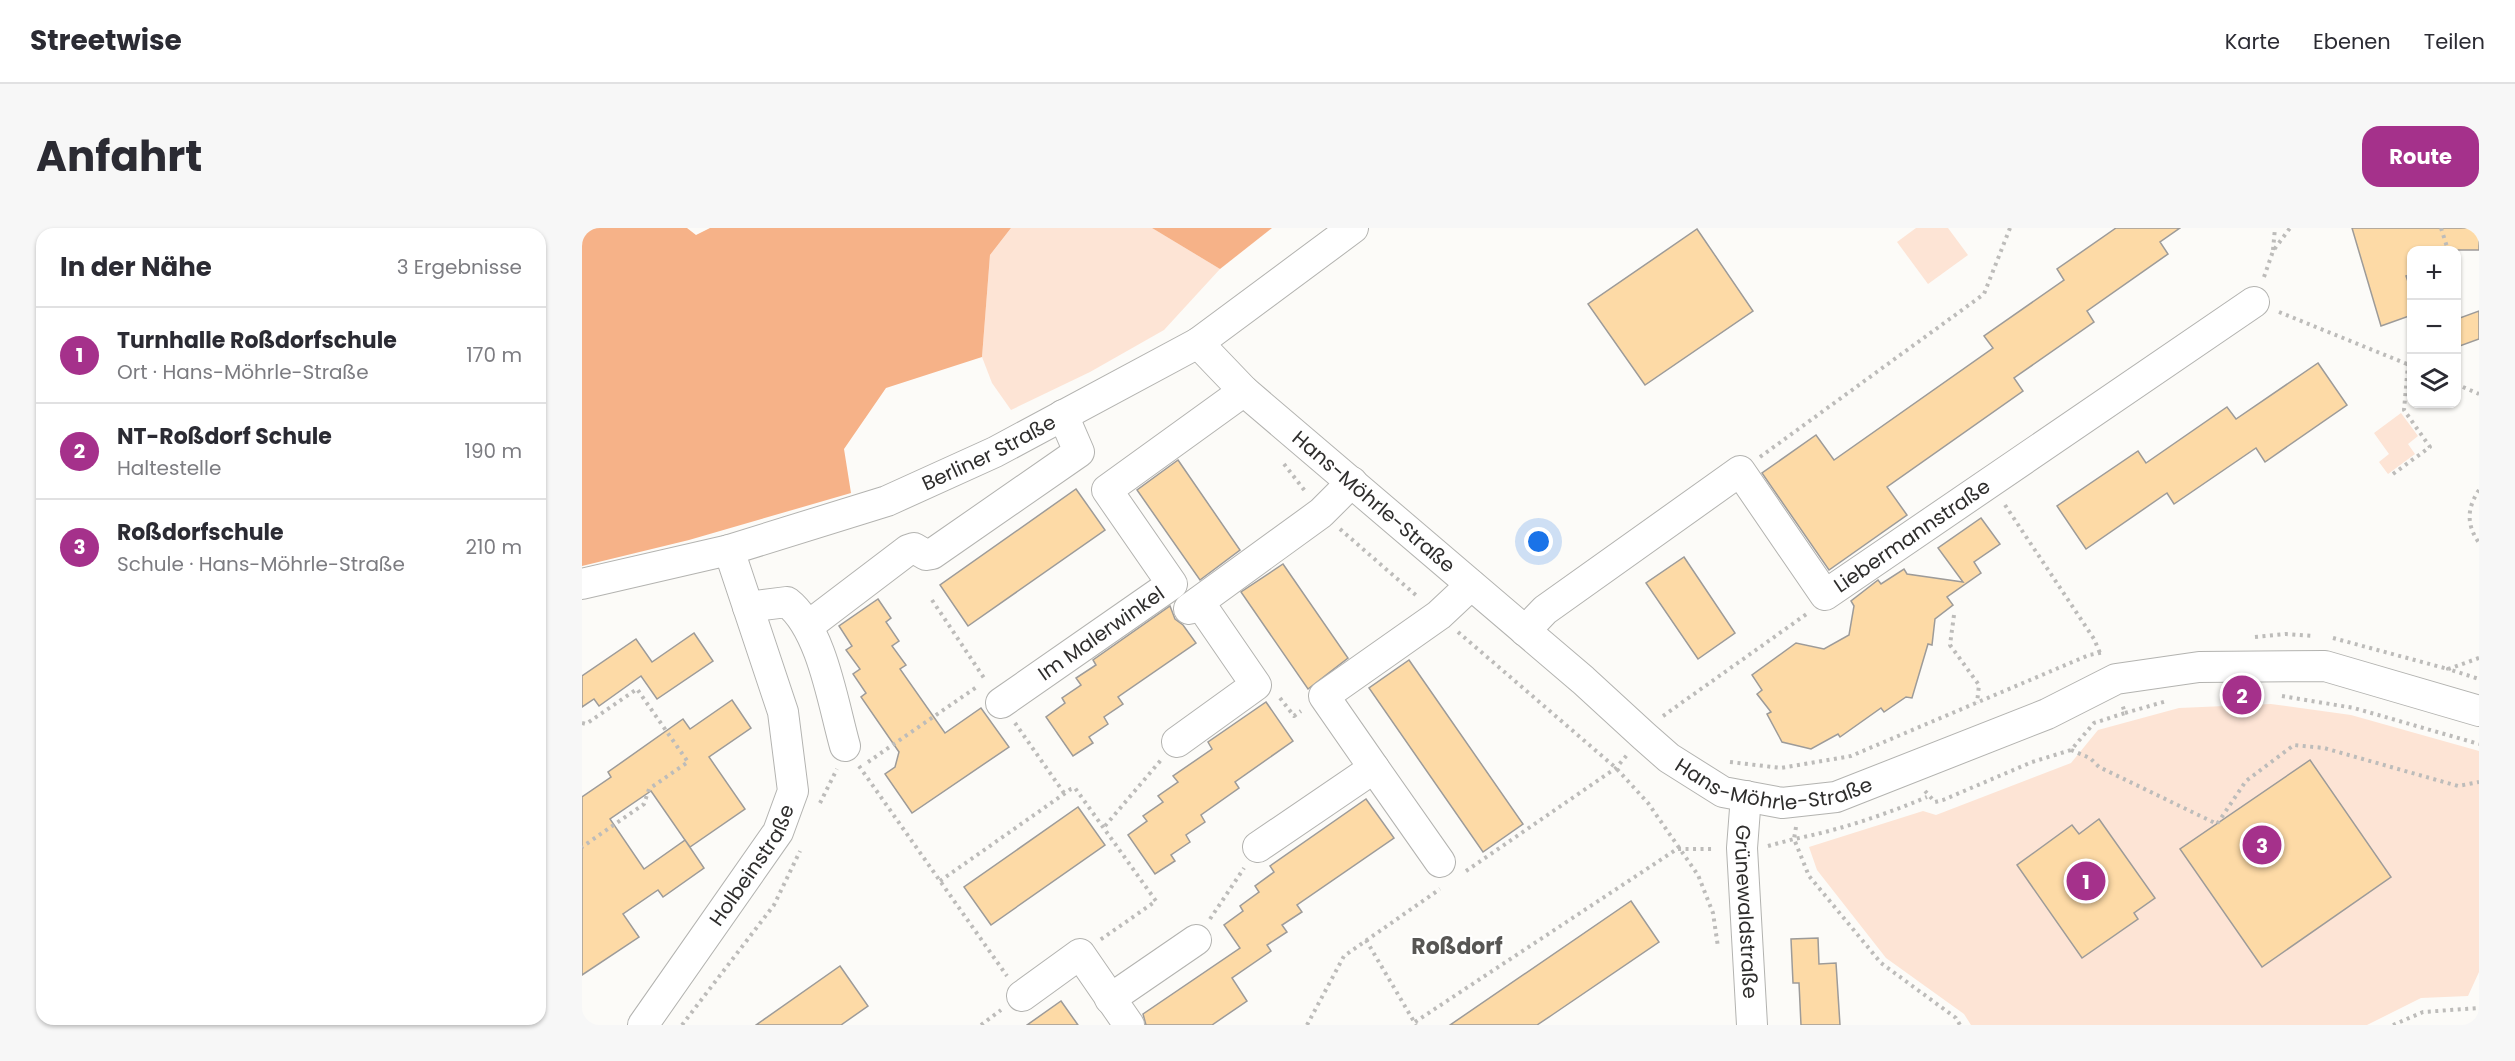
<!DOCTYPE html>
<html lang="de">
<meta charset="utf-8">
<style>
:root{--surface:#fff;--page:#f7f7f7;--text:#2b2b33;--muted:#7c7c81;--line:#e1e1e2;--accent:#a5318b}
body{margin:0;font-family:Poppins,sans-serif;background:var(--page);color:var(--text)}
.controls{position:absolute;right:18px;top:18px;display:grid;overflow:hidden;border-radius:12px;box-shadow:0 2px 4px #0004}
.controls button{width:54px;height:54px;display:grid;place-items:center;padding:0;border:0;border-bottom:2px solid var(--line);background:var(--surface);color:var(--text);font:30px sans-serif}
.you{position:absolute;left:957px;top:314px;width:21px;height:21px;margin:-15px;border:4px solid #fff;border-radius:50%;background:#1a73e8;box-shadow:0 0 0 9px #1a73e833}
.badge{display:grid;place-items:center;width:39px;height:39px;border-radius:50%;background:var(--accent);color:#fff;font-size:20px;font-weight:700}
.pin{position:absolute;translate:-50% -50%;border:3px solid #fff;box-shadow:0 2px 6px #0006}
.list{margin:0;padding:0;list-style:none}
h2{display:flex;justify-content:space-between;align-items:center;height:78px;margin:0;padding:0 24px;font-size:26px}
h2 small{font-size:20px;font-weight:400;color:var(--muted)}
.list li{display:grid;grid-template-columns:39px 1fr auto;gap:18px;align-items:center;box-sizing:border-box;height:96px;padding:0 24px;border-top:2px solid var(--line)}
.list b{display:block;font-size:22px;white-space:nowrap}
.list p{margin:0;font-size:20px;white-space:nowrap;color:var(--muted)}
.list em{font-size:20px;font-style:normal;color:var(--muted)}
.icon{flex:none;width:33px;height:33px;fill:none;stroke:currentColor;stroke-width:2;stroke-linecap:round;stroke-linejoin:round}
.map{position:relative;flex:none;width:1897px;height:797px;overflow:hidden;border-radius:18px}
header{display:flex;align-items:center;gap:36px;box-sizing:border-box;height:84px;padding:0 30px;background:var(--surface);border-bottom:2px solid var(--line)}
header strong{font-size:28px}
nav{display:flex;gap:33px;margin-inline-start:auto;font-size:21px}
.intro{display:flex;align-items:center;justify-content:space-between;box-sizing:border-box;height:144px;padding:0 36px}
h1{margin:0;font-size:42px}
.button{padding:15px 27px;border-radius:18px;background:var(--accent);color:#fff;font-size:21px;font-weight:700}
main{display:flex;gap:36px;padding:0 36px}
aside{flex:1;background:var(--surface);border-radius:18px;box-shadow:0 2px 4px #0004}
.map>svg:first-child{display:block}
.green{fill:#fde4d5}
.forest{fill:#f6b288}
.building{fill:#fddaa6;stroke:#9d9b99;stroke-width:1.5;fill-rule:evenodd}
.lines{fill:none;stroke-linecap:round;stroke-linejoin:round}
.minor-casing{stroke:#b3b3b0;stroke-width:32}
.path{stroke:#bdbcba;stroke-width:4;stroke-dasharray:3 4.5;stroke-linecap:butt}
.minor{stroke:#fff;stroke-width:30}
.labels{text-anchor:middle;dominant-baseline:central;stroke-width:4.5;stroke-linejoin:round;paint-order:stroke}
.street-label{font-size:20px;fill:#2f2e2d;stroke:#fffffe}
.quarter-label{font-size:22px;font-weight:bold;fill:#575654;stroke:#fffffe}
</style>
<header>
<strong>Streetwise</strong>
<nav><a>Karte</a><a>Ebenen</a><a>Teilen</a></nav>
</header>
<div class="intro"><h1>Anfahrt</h1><a class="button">Route</a></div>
<main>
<aside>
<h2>In der Nähe<small>3 Ergebnisse</small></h2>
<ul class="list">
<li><span class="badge">1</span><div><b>Turnhalle Roßdorfschule</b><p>Ort · Hans-Möhrle-Straße</p></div><em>170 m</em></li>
<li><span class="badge">2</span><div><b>NT-Roßdorf Schule</b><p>Haltestelle</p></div><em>190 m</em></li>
<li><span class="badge">3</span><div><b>Roßdorfschule</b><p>Schule · Hans-Möhrle-Straße</p></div><em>210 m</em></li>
</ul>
</aside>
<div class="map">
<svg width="1897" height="797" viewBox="0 0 1897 797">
<rect width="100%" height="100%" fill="#fcfbf8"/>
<g class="green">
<polygon points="429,0 570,0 638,41 582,102 508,144 429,182 410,155 400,129 408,27"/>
<polygon points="1334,0 1366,0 1386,27 1346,56 1315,14"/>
<polygon points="1819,185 1836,208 1826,216 1833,226 1806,246 1797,234 1807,226 1792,205"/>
<polygon points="1689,476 1769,487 1897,523 1897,744 1886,768 1839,770 1785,797 1389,797 1382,786 1304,730 1235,642 1227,619 1341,583 1354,587 1489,535 1516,502 1597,480"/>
</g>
<g class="forest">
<polygon points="0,0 105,0 114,7 128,0 429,0 408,27 400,129 304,160 262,221 269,265 107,312 0,338"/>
<polygon points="570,0 690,0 638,41"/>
</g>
<g class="building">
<polygon points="1534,0 1598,0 1578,14 1586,26 1505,83 1512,94 1432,150 1441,163 1305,259 1325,287 1247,342 1180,245 1234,207 1252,232 1411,120 1402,108 1482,52 1475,41"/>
<polygon points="1770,0 1897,0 1897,22 1830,22 1830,46 1824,48 1830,65 1830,87 1799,98"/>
<polygon points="1115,1 1171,83 1063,157 1006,76"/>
<polygon points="1897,83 1897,111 1875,119 1875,91"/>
<polygon points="1736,135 1765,177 1683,234 1674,220 1592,276 1585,265 1504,321 1475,278 1556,223 1564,235 1645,179 1654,191"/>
<polygon points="596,232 658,322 618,352 555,262"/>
<polygon points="494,261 523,302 386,398 358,357"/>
<polygon points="1399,290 1418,316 1392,334 1399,345 1365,369 1371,377 1353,391 1350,417 1346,416 1330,470 1324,469 1302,484 1299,480 1258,509 1256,506 1229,521 1200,514 1185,486 1189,484 1175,466 1180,462 1170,447 1214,415 1242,421 1267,407 1272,378 1269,373 1296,352 1299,356 1322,341 1325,346 1381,354 1356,320"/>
<polygon points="1102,329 1153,405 1116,431 1064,355"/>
<polygon points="701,336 766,430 726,461 659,364"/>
<polygon points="296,371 309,390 304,394 317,413 310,418 324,437 318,441 363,505 399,480 427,519 330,585 303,546 313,539 317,524 279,469 284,465 271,446 278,441 264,422 270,418 257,398"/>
<polygon points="588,378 593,391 601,397 614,415 536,469 541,476 522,489 526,496 507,509 511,515 491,528 464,489 483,475 480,470 499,457 494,450 514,437 511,432"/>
<polygon points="112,405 131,433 75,471 59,448 17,478 12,471 0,479 0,448 54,411 70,434"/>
<polygon points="827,432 941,596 901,624 787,460"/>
<path d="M150,472L169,500L127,529L163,581L108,619L103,612L122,640L81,669L76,662L41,686L57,709L0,747V569L29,549L26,544L101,491L108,501ZM69,563L103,612L62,641L28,591Z"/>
<polygon points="684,474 711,513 653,554 657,560 619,587 623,594 604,607 608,614 589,627 593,633 573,646 546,607 565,593 561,588 581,574 576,568 596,554 591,548 630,521 626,514"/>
<polygon points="1728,532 1809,649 1680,739 1598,621"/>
<polygon points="784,571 812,610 715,677 720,684 700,697 705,704 685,717 689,723 650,750 665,773 630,797 564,797 561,786 658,720 642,697 661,683 658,678 677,664 673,658 692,644 688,638"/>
<polygon points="496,579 523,617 409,697 382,659"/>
<polygon points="1517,591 1573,670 1552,685 1556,691 1500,730 1435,637 1490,597 1497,606"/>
<polygon points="1049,673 1077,714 970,787 955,797 868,797"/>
<polygon points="1236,710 1237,736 1254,735 1258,797 1219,797 1217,755 1211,755 1209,711"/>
<polygon points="258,738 286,778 259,797 174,797"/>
<polygon points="479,773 496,797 445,797"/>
</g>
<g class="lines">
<g class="minor-casing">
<g id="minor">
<path id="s1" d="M616,115L662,163L1001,452L1062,508L1087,530L1141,564L1200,575L1254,569L1465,486L1534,451L1617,439L1743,438L1897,483"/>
<path id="s2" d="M0,356L147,322L305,273L413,224L616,115L771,0"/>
<path d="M166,379L205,374C240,401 251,476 263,518"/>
<polyline points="607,381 739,285 770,254"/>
<polyline points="226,398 326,322 332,320 344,327 350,326 497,224 481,187"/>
<path id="s3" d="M943,403L963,382L1158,243L1243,367L1672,74"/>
<path id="s4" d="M419,475L590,356L525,262L662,163"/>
<polyline points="595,514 674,457 617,374"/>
<polyline points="792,540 858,634"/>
<path id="s5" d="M1164,568L1160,620L1170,797"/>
<polyline points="676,619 792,540 742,468 857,387 889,357"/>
<polyline points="440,768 498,726 547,797"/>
<polyline points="528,771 614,712"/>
<path id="s6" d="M61,797L196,604L211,563L201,484L147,322"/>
</g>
</g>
<g class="path">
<polyline points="1859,0 1866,22"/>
<polyline points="1691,22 1693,0"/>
<polyline points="1682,49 1691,23 1708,0"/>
<polyline points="1697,84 1830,138"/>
<polyline points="1874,156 1897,166"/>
<polyline points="1178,229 1402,66 1428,0"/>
<polyline points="702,236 723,263"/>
<polyline points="1811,246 1848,219 1822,182 1826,136"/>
<path d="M1897,262C1885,280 1884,296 1897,315"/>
<polyline points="1423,277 1512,411 1518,425"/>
<polyline points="758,301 836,369"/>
<polyline points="350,372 404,453"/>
<polyline points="1372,387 1368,417 1397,457 1395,475"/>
<polyline points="876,404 1034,540 1066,575 1116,647 1131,685 1136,719"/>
<polyline points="1673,409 1704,406 1732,408"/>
<polyline points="1751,410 1866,441"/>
<polyline points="1897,430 1866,441 1897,451"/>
<polyline points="1700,468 1772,480 1897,516"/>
<polyline points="698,470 712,488 719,483"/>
<polyline points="1543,485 1585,473"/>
<polyline points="1081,488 1226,385"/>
<polyline points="0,495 4,496 55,461 106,534 67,561 62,576 0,619"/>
<polyline points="433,495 482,565"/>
<polyline points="1489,522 1508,530 1517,539 1635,596 1664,553 1712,517 1742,520 1876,558 1897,554"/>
<polyline points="286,534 396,458"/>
<polyline points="1148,534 1199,540 1269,528 1507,427 1523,424"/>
<polyline points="277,538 425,748"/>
<polyline points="1343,563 1353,574 1361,572 1450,534 1489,522 1512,495 1543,485 1540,476"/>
<polyline points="238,575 255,541"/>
<polyline points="523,598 579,532"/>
<path d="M1214,599L1212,611C1258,602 1302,587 1345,569"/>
<polyline points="1186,618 1212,611 1227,648 1299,735 1374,790 1378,797"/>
<polyline points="884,643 1034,540 1045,527"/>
<polyline points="358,653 489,561 493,560 574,673 518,712"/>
<polyline points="628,691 662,640"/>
<polyline points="784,712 834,797"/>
<polyline points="833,794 1095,621 1133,621"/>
<polyline points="100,797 192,677 218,623"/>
<polyline points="399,797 419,782"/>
<polyline points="725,797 762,728 858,661"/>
<polyline points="1811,797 1841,784 1897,780"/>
</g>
<use href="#minor" class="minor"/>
</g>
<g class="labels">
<g class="street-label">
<text stroke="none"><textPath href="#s2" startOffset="429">Berliner Straße</textPath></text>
<text stroke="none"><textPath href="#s1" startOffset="237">Hans-Möhrle-Straße</textPath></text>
<text stroke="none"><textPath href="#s3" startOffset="524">Liebermannstraße</textPath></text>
<text stroke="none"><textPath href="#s4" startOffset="122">Im Malerwinkel</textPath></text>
<text stroke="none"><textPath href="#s1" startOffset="741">Hans-Möhrle-Straße</textPath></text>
<text stroke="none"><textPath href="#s6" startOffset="194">Holbeinstraße</textPath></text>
<text stroke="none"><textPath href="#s5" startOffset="116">Grünewaldstraße</textPath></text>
</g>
<g class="quarter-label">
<text x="875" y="718">Roßdorf</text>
</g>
</g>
</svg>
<div class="controls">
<button>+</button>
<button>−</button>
<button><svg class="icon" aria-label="layers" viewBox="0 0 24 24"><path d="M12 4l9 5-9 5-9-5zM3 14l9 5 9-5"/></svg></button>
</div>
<div class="you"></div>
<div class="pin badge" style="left:1504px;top:653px">1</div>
<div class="pin badge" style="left:1660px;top:467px">2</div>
<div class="pin badge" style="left:1680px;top:617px">3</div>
</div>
</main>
